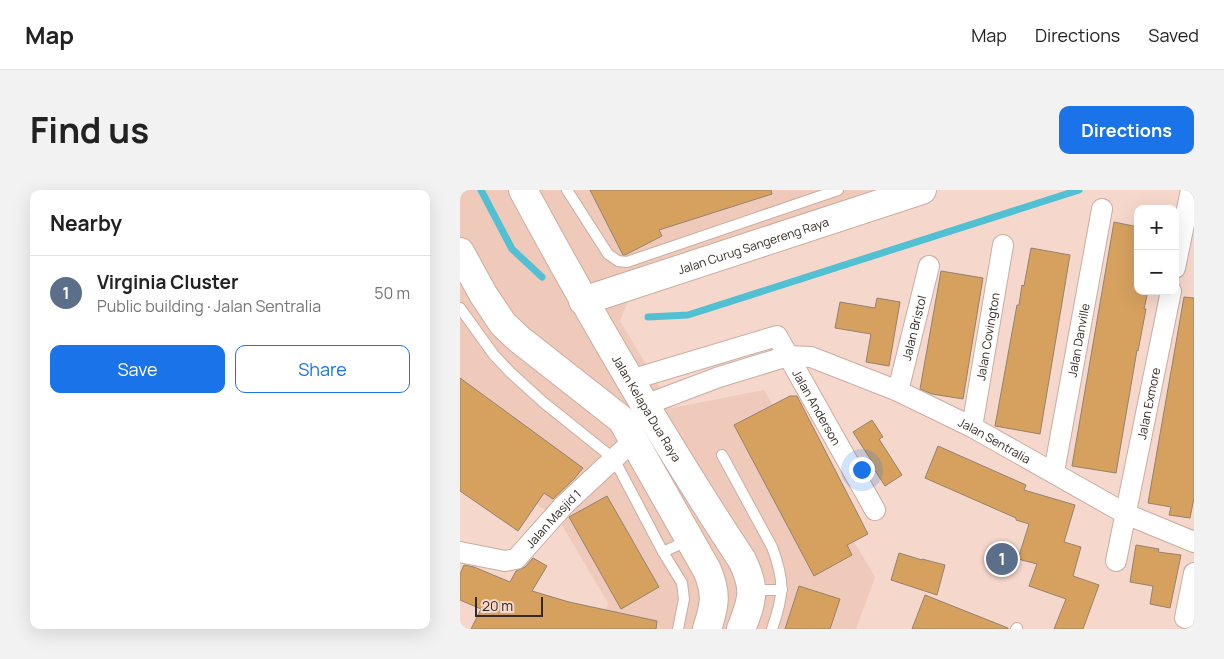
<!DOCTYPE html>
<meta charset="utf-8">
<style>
:root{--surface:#fff;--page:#f2f2f2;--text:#222;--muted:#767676;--line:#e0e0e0;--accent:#1a73e8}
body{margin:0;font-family:Manrope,sans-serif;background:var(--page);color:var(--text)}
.controls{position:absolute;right:15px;top:15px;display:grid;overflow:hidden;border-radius:10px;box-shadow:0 5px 20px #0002}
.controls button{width:45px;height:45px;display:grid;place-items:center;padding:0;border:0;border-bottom:1px solid var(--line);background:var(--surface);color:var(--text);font:25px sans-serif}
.scale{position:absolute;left:15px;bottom:12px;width:68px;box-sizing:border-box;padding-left:5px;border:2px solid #342924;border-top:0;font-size:14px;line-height:18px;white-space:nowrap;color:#342924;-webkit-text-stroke:4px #f6d7cb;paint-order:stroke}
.you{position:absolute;left:401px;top:279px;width:18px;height:18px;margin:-12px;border:4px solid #fff;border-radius:50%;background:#1a73e8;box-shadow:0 0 0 8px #1a73e833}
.badge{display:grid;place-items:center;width:32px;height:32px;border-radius:50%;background:var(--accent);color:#fff;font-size:16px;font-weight:700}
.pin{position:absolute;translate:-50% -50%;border:2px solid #fff;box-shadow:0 1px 5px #0006}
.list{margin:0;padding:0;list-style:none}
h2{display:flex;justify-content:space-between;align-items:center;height:65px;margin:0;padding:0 20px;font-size:21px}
h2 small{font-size:16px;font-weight:400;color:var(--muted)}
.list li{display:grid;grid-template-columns:32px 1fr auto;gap:15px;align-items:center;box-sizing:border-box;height:75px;padding:0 20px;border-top:1px solid var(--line)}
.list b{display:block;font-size:19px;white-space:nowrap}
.list p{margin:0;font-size:16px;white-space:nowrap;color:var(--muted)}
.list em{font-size:16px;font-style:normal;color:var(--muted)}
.actions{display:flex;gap:10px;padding:15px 20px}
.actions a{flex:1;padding:11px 0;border:1px solid var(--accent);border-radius:10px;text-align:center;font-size:18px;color:var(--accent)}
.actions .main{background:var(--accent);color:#fff}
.map{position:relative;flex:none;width:734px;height:439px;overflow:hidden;border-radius:10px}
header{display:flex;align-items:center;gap:30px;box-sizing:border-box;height:70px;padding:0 25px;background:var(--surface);border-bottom:1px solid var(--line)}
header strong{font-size:24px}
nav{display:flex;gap:28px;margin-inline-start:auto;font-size:18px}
.intro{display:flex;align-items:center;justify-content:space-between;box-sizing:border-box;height:120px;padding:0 30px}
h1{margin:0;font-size:35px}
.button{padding:12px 22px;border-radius:10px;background:var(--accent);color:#fff;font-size:18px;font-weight:700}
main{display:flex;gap:30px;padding:0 30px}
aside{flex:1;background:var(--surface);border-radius:10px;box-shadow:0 5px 20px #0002}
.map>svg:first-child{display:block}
.built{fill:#efc9b9}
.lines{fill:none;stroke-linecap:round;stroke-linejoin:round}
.stream{stroke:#50c0d2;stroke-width:7}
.building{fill:#d6a15f;stroke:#94826c}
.service-casing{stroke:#caaca0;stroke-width:12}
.minor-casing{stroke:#caaca0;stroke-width:22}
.secondary-casing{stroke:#caaca0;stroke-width:30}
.service{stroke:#fff;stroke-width:10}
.minor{stroke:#fff;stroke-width:20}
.secondary{stroke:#fff;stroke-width:28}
.labels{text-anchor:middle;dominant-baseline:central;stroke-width:4.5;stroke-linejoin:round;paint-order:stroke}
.street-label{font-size:12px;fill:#342924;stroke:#f6d7cb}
</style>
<header>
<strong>Map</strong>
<nav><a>Map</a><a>Directions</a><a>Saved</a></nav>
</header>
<div class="intro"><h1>Find us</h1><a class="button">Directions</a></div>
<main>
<aside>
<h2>Nearby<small></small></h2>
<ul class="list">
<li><span class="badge" style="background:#5c6f8a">1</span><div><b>Virginia Cluster</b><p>Public building · Jalan Sentralia</p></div><em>50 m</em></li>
</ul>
<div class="actions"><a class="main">Save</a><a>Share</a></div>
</aside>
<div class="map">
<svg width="734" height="439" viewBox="0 0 734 439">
<rect width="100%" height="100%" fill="#f6d7cb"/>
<polygon class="built" points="0,0 471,0 176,91 160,131 212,218 304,200 415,387 396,439 140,439 148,413 99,330 0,260"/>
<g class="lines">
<g class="stream">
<polyline points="21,0 52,59 82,87"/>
<polyline points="188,127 228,125 619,0"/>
</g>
</g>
<g class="building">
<polygon points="130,0 311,0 312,4 199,40 202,46 165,65 163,65"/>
<polygon points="654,32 678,37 678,101 688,101 684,119 686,119 678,161 677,160 656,283 612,276"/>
<polygon points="571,58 610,65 580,244 535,236 557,115 559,115 562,95 564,96"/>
<polygon points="481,81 523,88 503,209 472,204 460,199"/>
<polygon points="724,107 734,108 734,308 730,328 709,325 711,317 688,313"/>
<polygon points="417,108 440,112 429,176 406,172 411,144 375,138 380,112 415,118"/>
<polygon points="0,188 123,278 114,289 93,309 84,303 58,341 0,301"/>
<polygon points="330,206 337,206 408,344 387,355 392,365 354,386 274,235"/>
<polygon points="412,230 423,247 419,249 442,285 425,296 414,279 416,278 393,242"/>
<polygon points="478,256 566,295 564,300 615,315 604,352 621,357 613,386 639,395 623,439 594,439 606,409 569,396 577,374 558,369 569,334 556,330 556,328 465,288"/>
<polygon points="147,306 199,397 161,419 109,327"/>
<polygon points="676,355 699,359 698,362 721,365 710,418 690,414 693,396 670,392"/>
<polygon points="439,363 462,370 462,369 485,375 477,405 431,390"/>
<polygon points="73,368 87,376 72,401 109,412 197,431 196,439 11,439 21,419 0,410 0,384 4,375 14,377 50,392 56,381 65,377"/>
<polygon points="339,396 380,409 370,439 325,439"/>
<polygon points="465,405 548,438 548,439 452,439"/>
</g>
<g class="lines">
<g class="service-casing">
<g id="service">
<polyline points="107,0 148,64 158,71 167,72 378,0"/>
<polyline points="0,118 34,165 50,182 83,212 154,269 203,362 222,393 224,409 218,439"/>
<path d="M262,265L312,357C325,391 324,405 312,439"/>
<polyline points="203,362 229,350"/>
<polyline points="293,400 322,400"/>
<polyline points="556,439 557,438"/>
</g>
</g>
<g class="minor-casing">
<g id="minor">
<polyline points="715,78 731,0"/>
<path id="s1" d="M170,190L317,146L415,320"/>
<path id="s2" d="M438,201L469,76"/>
<path id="s3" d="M185,215L259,187L328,166L351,167L438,201L512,237L666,324L734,352"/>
<path id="s4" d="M512,237L543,55"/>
<path id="s5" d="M594,282L642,19"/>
<path id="s6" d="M0,362L45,371L56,369L104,315L174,250"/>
<path id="s7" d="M656,371L711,101"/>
<polyline points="725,428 734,383"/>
</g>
</g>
<g class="secondary-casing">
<g id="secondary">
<path id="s8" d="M63,0C131,126 203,250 282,370C296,399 293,409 281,439"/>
<path d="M0,62L23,104L43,134L59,149L162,230L247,380C257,403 255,415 247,439"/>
<path id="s9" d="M123,111L462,0"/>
</g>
</g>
<use href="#service" class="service"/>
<use href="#minor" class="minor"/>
<use href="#secondary" class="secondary"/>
</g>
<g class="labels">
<g class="street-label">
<text stroke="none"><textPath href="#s9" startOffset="179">Jalan Curug Sangereng Raya</textPath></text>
<text stroke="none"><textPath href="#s2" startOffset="65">Jalan Bristol</textPath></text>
<text stroke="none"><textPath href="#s4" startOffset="92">Jalan Covington</textPath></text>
<text stroke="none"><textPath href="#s5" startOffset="134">Jalan Danville</textPath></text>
<text stroke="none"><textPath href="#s7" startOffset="161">Jalan Exmore</textPath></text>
<text stroke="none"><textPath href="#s1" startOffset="235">Jalan Anderson</textPath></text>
<text stroke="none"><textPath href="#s8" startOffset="251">Jalan Kelapa Dua Raya</textPath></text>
<text stroke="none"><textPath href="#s3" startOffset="376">Jalan Sentralia</textPath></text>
<text stroke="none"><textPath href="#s6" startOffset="112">Jalan Masjid 1</textPath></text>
</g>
</g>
</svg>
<div class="controls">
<button>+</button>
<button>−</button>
</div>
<div class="scale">20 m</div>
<div class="you"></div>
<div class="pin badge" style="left:542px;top:369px;background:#5c6f8a">1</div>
</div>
</main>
